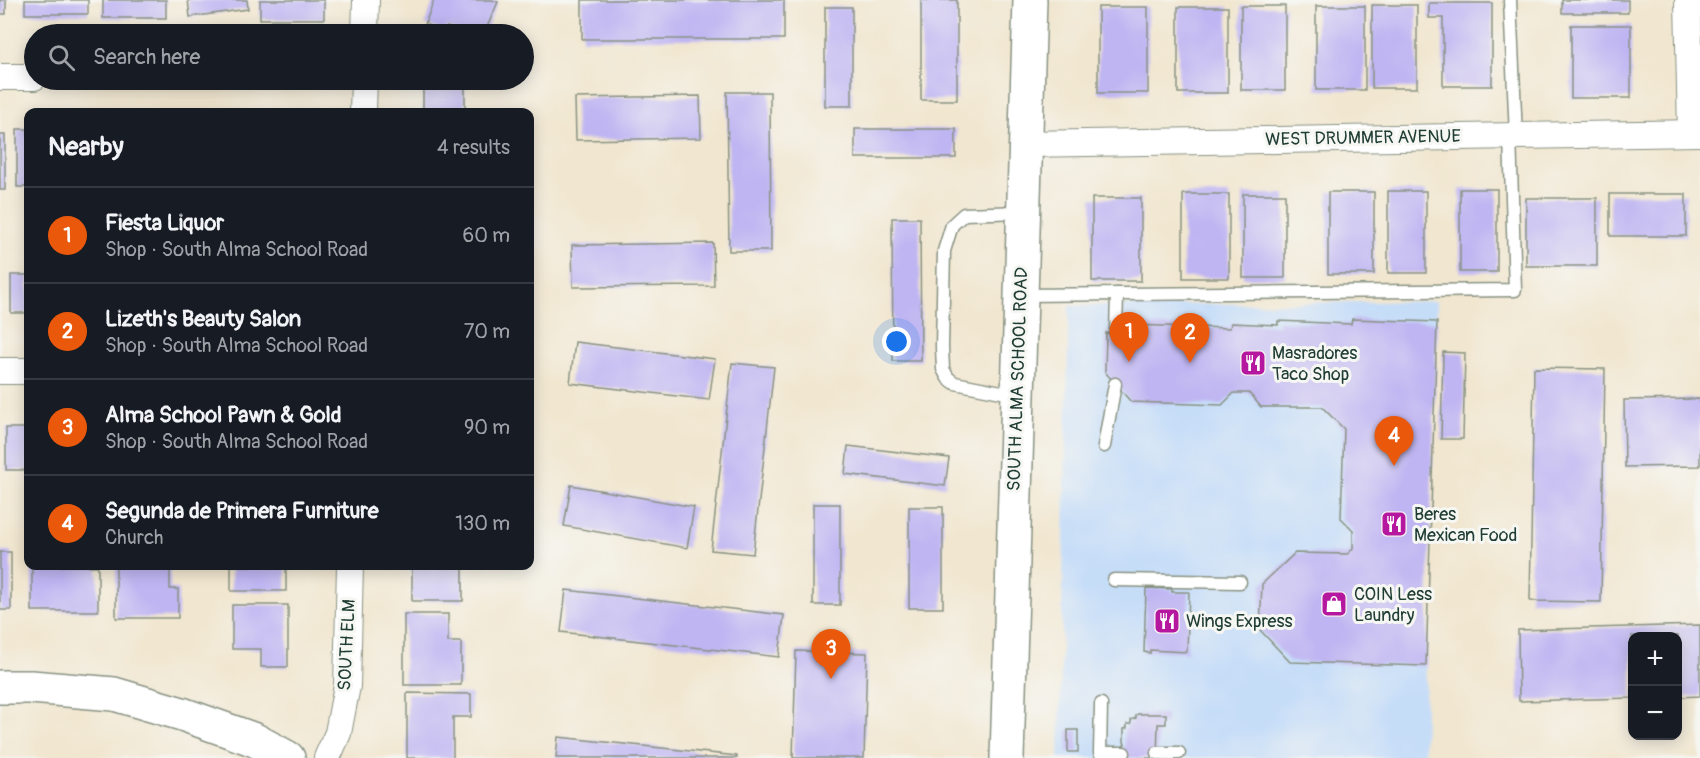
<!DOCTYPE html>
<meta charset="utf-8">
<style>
:root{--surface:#171b24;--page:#242831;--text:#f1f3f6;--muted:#9ea1a6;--line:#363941;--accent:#ea580c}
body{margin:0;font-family:Pangolin,sans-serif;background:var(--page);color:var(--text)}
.controls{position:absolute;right:18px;bottom:18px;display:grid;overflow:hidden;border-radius:12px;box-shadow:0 3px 15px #0003}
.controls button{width:54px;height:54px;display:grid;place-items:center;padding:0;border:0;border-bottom:2px solid var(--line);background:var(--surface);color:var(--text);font:30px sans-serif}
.you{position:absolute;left:897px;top:342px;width:21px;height:21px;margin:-15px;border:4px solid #fff;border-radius:50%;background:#1a73e8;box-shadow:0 0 0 9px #1a73e833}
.badge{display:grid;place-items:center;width:39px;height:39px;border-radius:50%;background:var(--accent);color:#fff;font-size:20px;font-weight:700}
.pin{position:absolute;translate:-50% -50px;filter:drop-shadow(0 2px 3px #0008)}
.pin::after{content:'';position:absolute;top:32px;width:21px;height:18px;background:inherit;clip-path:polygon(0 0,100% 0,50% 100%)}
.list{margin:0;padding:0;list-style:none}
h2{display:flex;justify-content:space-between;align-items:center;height:78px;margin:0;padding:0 24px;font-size:26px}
h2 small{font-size:20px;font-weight:400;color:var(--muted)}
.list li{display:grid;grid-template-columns:39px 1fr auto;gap:18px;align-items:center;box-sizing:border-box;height:96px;padding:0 24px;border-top:2px solid var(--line)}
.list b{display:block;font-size:22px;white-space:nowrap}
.list p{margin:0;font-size:20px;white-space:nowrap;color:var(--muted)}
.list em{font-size:20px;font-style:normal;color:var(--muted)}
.icon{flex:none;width:33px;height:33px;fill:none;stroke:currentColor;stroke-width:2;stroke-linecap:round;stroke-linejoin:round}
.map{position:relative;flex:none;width:1700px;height:758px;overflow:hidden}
.search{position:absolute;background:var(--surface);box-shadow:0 3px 15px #0003;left:24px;top:24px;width:510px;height:66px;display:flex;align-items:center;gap:15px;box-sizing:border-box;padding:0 21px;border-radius:33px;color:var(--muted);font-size:22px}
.panel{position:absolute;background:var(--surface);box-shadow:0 3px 15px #0003;left:24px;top:108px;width:510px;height:462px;border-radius:12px}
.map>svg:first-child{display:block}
.built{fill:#c6ddf8}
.building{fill:#bfb5f2}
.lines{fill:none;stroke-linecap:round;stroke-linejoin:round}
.lane-casing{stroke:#889282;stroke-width:15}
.street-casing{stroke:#889282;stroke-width:28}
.secondary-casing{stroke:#889282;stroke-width:36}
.lane{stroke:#fff;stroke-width:12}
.street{stroke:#fff;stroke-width:26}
.secondary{stroke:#fff;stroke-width:33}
.labels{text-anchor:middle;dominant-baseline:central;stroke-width:6;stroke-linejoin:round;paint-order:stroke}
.street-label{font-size:18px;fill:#1f3d34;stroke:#f6f6f2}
.poi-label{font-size:18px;fill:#1f3d34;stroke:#f6f6f2;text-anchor:start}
</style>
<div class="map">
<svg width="1700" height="758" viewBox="0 0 1700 758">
<rect width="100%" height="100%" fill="#f6f6f2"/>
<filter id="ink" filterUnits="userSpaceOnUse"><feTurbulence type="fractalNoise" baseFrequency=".0167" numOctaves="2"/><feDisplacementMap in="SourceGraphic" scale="12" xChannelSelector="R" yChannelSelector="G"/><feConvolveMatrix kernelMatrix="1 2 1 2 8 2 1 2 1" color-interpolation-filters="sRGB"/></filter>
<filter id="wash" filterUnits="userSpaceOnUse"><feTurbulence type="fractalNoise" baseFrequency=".008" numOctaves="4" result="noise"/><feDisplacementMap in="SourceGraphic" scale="24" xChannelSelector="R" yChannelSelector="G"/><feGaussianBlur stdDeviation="1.35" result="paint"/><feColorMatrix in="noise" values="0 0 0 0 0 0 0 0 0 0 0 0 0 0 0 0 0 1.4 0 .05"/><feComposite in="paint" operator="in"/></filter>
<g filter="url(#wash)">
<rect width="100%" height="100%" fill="#f1e6cf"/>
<polygon class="built" points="1437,301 1437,322 1426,666 1424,758 1059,758 1069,306"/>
<g id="blocks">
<g class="building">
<rect x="0" y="0" width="6" height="14"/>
<rect x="25" y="0" width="63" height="14"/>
<rect x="103" y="0" width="63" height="18"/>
<polygon points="188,0 247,0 248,9 190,17"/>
<rect x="260" y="0" width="64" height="19"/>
<polygon points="434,0 492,0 498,2 484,34 466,34 447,27 445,32 425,24"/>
<rect x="582" y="0" width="202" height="39"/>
<rect x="921" y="0" width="36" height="100"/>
<rect x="1562" y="0" width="66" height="13"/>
<polygon points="1429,3 1492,3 1492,86 1443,86 1443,18 1429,18"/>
<rect x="1372" y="5" width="45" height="83"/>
<rect x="1241" y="6" width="44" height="84"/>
<rect x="1316" y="6" width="49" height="84"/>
<rect x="825" y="7" width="27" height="99"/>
<rect x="1098" y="7" width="50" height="86"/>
<rect x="1178" y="7" width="50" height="86"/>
<rect x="1571" y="25" width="60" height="73"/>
<rect x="423" y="80" width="42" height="32"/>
<polygon points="727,92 770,92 771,251 729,251"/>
<polygon points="700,96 701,138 576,140 575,98"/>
<rect x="17" y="129" width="11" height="58"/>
<rect x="855" y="129" width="101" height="29"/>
<rect x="0" y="135" width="5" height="55"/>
<rect x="1460" y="189" width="37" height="83"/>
<rect x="1388" y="191" width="38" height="82"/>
<rect x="1328" y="192" width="46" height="82"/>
<rect x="1183" y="194" width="46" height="84"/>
<rect x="1243" y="194" width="42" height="84"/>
<rect x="1610" y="194" width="76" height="42"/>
<rect x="1092" y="198" width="49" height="83"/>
<rect x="1526" y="198" width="71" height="68"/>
<polygon points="892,218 920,218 921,361 893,361"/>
<polygon points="713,243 714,286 573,287 572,245"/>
<rect x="11" y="275" width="17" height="38"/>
<polygon points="1352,319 1437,322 1426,666 1290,662 1260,630 1262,584 1295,553 1348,554 1353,548 1353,530 1341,518 1344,429 1322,407 1261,407 1249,393 1234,393 1222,405 1131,402 1105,372 1106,333 1130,334 1130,325 1230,328 1231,323 1278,325 1278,321 1351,324"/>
<polygon points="575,342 715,359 709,400 570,383"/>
<polygon points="1443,352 1465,353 1463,439 1441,439"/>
<polygon points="732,363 774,367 753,554 711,550"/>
<polygon points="1534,368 1605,369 1601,602 1530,601"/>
<polygon points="1700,399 1700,466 1625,467 1624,400"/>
<rect x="6" y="428" width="22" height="42"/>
<polygon points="848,446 949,458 945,486 845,474"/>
<polygon points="571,485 694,507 687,548 564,526"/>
<rect x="813" y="504" width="27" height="101"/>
<rect x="909" y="507" width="34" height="101"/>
<rect x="0" y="552" width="11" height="58"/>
<rect x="32" y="566" width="66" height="45"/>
<polygon points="116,566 170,566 170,589 178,589 178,618 116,618"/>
<rect x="231" y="566" width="55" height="25"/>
<rect x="412" y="566" width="51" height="35"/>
<polygon points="1146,588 1172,589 1172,592 1189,592 1187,652 1150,650 1150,653 1144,652"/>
<polygon points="566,590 784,615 779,657 561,632"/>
<polygon points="232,605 288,605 288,667 261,667 261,649 232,649"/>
<polygon points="404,614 448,614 448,642 461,642 461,685 404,685"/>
<polygon points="1700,625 1700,696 1678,697 1678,636 1632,636 1632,698 1519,701 1518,630"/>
<polygon points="796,651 867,653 864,758 793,758"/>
<polygon points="407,693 471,694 471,717 453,717 453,758 407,758"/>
<polygon points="1138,714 1166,714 1166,724 1158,724 1157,758 1124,758 1124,745 1125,744 1124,742 1124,729 1127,728 1127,724 1131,724 1131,720 1136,718 1136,715"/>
<rect x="1068" y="730" width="10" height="22"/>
<polygon points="558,737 737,756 737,758 556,758"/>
</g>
</g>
</g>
<g filter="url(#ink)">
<use href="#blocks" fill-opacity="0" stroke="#889282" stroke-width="1.5"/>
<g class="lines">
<g class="lane-casing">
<g id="lane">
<polyline points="1510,0 1516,136"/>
<polyline points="1022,295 1515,290 1510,136"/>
<polyline points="1116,333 1117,294"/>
<polyline points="1017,395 955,383 948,378 943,369 942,347 944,251 952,225 964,214 1021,212"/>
<polyline points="1104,446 1115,384"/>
<polyline points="1114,580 1240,582"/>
<polyline points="1101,704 1100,753 1124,753"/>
<polyline points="1157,753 1179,753"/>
</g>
</g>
<g class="street-casing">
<g id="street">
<polyline points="1688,0 1691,133"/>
<polyline points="365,34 366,0"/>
<polyline points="0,77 34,77"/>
<polyline points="363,112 364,80"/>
<polyline points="1026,144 1700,133"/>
<polyline points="0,371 28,371"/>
<polyline points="327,758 338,733 347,686 350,566"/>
</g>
</g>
<g class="secondary-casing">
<g id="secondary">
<polyline points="0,687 31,687 114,694 182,714 255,740 288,758"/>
<polyline points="1007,758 1030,0"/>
</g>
</g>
<use href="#lane" class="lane"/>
<use href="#street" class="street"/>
<use href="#secondary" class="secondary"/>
</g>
</g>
<defs>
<g id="restaurant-square" transform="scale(1.35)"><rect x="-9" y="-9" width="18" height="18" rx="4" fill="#b5179e" stroke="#f6f6f2"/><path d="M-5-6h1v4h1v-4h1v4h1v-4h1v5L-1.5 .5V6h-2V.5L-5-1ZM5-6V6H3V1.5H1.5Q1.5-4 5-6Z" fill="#fff"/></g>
<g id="shop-square" transform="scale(1.35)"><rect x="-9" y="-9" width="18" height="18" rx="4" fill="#b5179e" stroke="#f6f6f2"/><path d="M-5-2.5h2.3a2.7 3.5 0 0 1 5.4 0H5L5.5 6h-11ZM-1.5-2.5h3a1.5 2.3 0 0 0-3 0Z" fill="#fff"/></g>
</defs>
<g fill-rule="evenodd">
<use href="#restaurant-square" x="1253" y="363"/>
<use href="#restaurant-square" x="1394" y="524"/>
<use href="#shop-square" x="1334" y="604"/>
<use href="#restaurant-square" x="1167" y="621"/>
</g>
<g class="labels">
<g class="street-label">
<text transform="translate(1363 138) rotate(-1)">WEST DRUMMER AVENUE</text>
<text transform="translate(1018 379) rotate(-88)">SOUTH ALMA SCHOOL ROAD</text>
<text transform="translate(347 645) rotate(-87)">SOUTH ELM</text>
</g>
<g class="poi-label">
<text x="1272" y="353">Masradores<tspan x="1272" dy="21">Taco Shop</tspan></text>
<text x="1414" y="514">Beres<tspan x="1414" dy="21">Mexican Food</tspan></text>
<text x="1354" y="594">COIN Less<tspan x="1354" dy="21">Laundry</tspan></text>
<text x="1186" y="621">Wings Express</text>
</g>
</g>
</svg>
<div class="controls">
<button>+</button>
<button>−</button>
</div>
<div class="you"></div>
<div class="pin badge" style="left:1129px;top:362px">1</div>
<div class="pin badge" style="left:1190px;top:363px">2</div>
<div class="pin badge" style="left:831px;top:679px">3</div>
<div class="pin badge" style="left:1394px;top:466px">4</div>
<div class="search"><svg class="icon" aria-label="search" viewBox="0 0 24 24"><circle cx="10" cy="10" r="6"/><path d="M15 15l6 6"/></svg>Search here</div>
<section class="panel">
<h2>Nearby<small>4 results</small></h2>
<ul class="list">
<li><span class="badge">1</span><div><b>Fiesta Liquor</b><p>Shop · South Alma School Road</p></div><em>60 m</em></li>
<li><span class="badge">2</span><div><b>Lizeth's Beauty Salon</b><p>Shop · South Alma School Road</p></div><em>70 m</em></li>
<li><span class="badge">3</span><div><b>Alma School Pawn &amp; Gold</b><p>Shop · South Alma School Road</p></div><em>90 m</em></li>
<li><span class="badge">4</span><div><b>Segunda de Primera Furniture</b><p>Church</p></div><em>130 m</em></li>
</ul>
</section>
</div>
